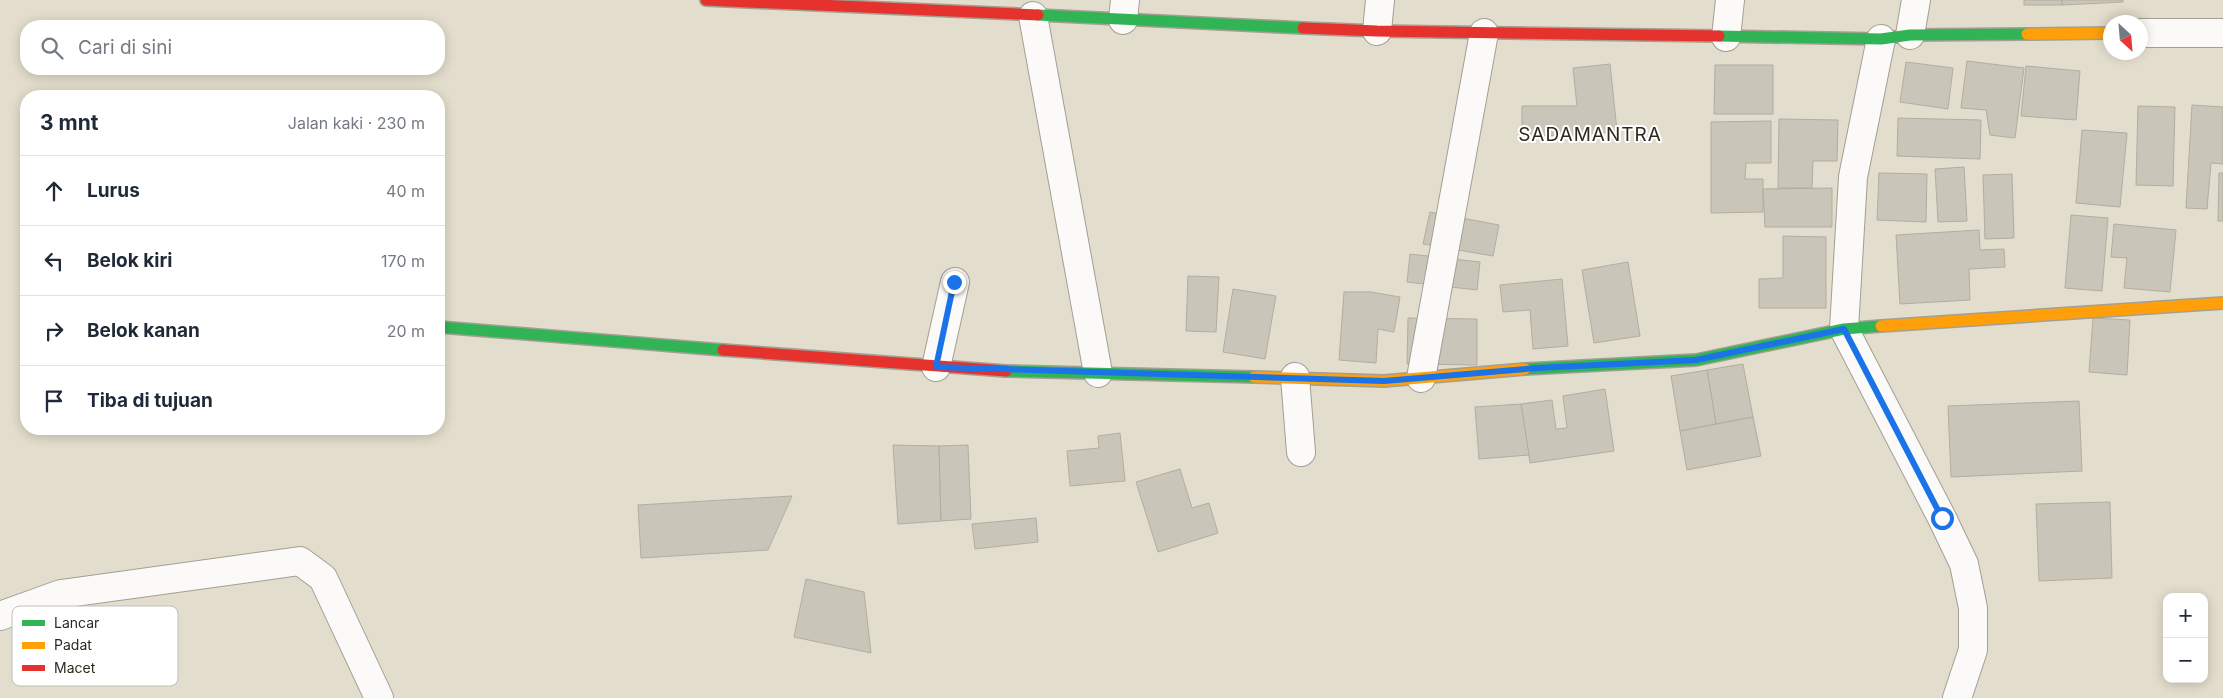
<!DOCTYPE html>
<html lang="id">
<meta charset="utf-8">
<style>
:root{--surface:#fff;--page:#f2f2f3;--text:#1f2937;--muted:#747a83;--line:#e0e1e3}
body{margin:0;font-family:Inter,sans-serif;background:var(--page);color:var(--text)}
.controls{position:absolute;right:15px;bottom:15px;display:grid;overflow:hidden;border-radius:10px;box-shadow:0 2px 12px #0003}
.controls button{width:45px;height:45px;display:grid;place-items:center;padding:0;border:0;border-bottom:1px solid var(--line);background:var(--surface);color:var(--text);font:25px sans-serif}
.compass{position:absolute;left:2103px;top:15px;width:45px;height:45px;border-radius:50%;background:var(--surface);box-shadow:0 2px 12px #0003;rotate:154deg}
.stop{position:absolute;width:15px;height:15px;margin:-11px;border:4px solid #1a73e8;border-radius:50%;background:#fff}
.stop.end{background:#1a73e8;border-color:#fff;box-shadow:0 1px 5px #0008}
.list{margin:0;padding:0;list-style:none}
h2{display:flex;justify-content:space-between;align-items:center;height:65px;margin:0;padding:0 20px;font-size:21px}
h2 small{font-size:16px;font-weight:400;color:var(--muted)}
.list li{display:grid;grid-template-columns:32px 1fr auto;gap:15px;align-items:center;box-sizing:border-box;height:70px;padding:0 20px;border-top:1px solid var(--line)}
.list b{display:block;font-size:19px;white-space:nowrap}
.list em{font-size:16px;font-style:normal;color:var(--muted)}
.icon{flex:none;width:28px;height:28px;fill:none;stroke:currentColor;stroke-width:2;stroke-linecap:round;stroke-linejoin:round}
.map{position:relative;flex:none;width:2223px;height:698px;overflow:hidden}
.search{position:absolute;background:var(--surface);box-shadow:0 2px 12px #0003;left:20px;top:20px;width:425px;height:55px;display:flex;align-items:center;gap:12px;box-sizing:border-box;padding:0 18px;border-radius:20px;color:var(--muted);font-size:19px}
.panel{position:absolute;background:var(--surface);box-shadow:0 2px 12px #0003;left:20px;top:90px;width:425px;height:345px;border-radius:20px}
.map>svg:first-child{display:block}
.building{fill:#c9c5b9;stroke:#b2ada0}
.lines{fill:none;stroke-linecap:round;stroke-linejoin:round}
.street-casing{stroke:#a39f93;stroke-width:30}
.fast-casing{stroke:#a39f93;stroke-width:14}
.slow-casing{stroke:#a39f93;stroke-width:14}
.jam-casing{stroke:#a39f93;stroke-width:14}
.street{stroke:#fbfaf8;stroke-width:28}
.fast{stroke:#30b455;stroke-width:11}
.slow{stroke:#ff9f0a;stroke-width:11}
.jam{stroke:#e5322d;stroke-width:11}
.route{stroke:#1a73e8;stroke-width:6}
.labels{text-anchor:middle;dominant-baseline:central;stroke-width:4;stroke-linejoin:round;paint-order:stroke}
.quarter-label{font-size:19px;letter-spacing:1px;fill:#2d291e;stroke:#fff}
.key{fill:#fff;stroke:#c0bfbc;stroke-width:1}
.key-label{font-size:14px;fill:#2d291e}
</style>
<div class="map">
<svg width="2223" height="698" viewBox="0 0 2223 698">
<rect width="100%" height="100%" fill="#e3ddcd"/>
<g class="building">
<rect x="2024" y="0" width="38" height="5"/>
<polygon points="2062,0 2123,0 2123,2 2062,5"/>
<polygon points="1967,61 2024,68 2015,138 1990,135 1986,110 1961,108"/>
<polygon points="1906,62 1953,68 1948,109 1900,102"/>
<polygon points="1610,64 1617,131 1580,135 1522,136 1522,106 1577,106 1573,68"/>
<polygon points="1715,65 1773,65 1773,114 1714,114"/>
<polygon points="2026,66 2080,71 2076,120 2021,116"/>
<polygon points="2192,105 2223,107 2223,164 2211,163 2207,209 2186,208"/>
<polygon points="2138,106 2175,107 2173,186 2136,185"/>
<polygon points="1898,118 1981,120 1980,159 1897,156"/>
<polygon points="1779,119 1838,120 1837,161 1813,161 1812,188 1778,188"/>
<polygon points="1771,121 1771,163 1746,163 1745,179 1763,179 1763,212 1711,213 1711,122"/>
<polygon points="2082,130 2127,133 2120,207 2076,203"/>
<polygon points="1964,167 1967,221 1938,222 1935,169"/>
<polygon points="1879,173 1927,174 1926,222 1877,220"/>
<polygon points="2219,173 2223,173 2223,221 2218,221"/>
<polygon points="2012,174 2014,238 1985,239 1983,175"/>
<polygon points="1832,188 1832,227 1765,227 1763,189"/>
<polygon points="1430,212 1499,225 1493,256 1423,244"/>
<polygon points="2071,215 2108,218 2102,291 2065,288"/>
<polygon points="2114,224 2176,230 2170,292 2124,288 2127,258 2111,257"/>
<polygon points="1979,230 1980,250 2004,249 2005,267 1969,269 1970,300 1900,304 1896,235"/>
<polygon points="1783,236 1826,237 1826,308 1759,308 1759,279 1783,278"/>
<polygon points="1410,254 1480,262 1477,290 1407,282"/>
<polygon points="1628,262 1640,336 1594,343 1582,270"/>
<polygon points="1188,276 1219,277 1216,332 1186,331"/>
<polygon points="1562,279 1568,346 1533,349 1530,310 1503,312 1500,285"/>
<polygon points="1233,289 1276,296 1265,359 1223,352"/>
<polygon points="1344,292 1371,292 1400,297 1394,332 1378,329 1376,363 1339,360"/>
<polygon points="1408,318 1477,319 1477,365 1407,364"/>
<polygon points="2093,318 2130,320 2127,375 2089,372"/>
<polygon points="1743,364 1753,417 1716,424 1707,370"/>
<polygon points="1707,370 1716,424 1680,431 1671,376"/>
<polygon points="1605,389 1614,451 1530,463 1521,404 1552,400 1556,429 1567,428 1563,396"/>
<polygon points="2079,401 2082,471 1951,477 1948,406"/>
<polygon points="1521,404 1529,455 1479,459 1475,407"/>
<polygon points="1753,417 1761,456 1687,470 1680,431"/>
<polygon points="1120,433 1125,481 1070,486 1067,451 1099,448 1098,436"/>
<polygon points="893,445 939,446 941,521 898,524"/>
<polygon points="968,445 971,519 941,521 939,446"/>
<polygon points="1180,469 1192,508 1209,503 1218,533 1158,552 1136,482"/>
<polygon points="792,496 768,550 641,558 638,505"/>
<polygon points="2110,502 2112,578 2039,581 2036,504"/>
<polygon points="1036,518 1038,542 975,549 972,524"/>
<polygon points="806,579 864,592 871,653 794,637"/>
</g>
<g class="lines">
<g class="street-casing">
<g id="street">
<polyline points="1033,16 1098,373"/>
<polyline points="1123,20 1125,0"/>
<polyline points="1377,31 1380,0"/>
<polyline points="2140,33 2223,33"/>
<polyline points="1910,35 1916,0"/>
<polyline points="1726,37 1730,0"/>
<polyline points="1881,39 1853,177 1844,329 1942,518 1964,564 1973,608 1973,650 1957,698"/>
<polyline points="936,367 955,282"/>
<polyline points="1295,377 1301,452"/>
<polyline points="1421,378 1484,33"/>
<polyline points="0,616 61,594 300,561 323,578 379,698"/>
</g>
</g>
<g class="fast-casing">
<g id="fast">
<polyline points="1038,15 1303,28"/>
<polyline points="1719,36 1881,39 1910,35 2027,34"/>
<polyline points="439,327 723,350"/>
<polyline points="1525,369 1696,360 1844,329 1881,326"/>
<polyline points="1006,371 1254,377"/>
</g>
</g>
<g class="slow-casing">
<g id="slow">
<polyline points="2027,34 2110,33"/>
<polyline points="1881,326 2223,303"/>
<polyline points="1254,377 1384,381 1525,369"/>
</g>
</g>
<g class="jam-casing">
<g id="jam">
<polyline points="706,0 1038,15"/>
<polyline points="1303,28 1377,31 1719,36"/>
<polyline points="723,350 1006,371"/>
</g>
</g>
<use href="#street" class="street"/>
<use href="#fast" class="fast"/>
<use href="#slow" class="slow"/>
<use href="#jam" class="jam"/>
</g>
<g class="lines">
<polyline class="route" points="954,282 936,367 1384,381 1537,368 1696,360 1844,329 1942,518"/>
</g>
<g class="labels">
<g class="quarter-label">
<text x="1590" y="134">SADAMANTRA</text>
</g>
</g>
<rect x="12" y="606" width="166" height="80" rx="8" class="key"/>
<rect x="22" y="620" width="23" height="6" fill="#30b455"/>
<rect x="22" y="642" width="23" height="7" fill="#ff9f0a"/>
<rect x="22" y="665" width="23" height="6" fill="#e5322d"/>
<g class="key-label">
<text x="54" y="628">Lancar</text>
<text x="54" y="650">Padat</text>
<text x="54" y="673">Macet</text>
</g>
</svg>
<div class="controls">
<button>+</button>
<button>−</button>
</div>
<svg class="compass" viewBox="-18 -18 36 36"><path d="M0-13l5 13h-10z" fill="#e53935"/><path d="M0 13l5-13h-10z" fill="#747a83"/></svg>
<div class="stop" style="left:1942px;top:518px"></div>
<div class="stop end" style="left:954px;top:282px"></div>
<div class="search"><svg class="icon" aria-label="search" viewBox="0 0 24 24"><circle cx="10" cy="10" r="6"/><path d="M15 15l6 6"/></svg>Cari di sini</div>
<section class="panel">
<h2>3 mnt<small>Jalan kaki · 230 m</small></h2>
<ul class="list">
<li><svg class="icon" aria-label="ahead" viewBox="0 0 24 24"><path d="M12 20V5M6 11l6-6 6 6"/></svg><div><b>Lurus</b></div><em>40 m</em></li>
<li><svg class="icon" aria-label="left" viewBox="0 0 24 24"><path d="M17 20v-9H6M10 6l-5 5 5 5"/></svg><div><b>Belok kiri</b></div><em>170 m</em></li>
<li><svg class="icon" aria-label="right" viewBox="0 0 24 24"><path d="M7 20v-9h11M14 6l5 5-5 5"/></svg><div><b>Belok kanan</b></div><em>20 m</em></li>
<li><svg class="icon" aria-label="arrive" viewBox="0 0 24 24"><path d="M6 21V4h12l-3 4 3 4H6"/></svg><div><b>Tiba di tujuan</b></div></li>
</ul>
</section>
</div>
